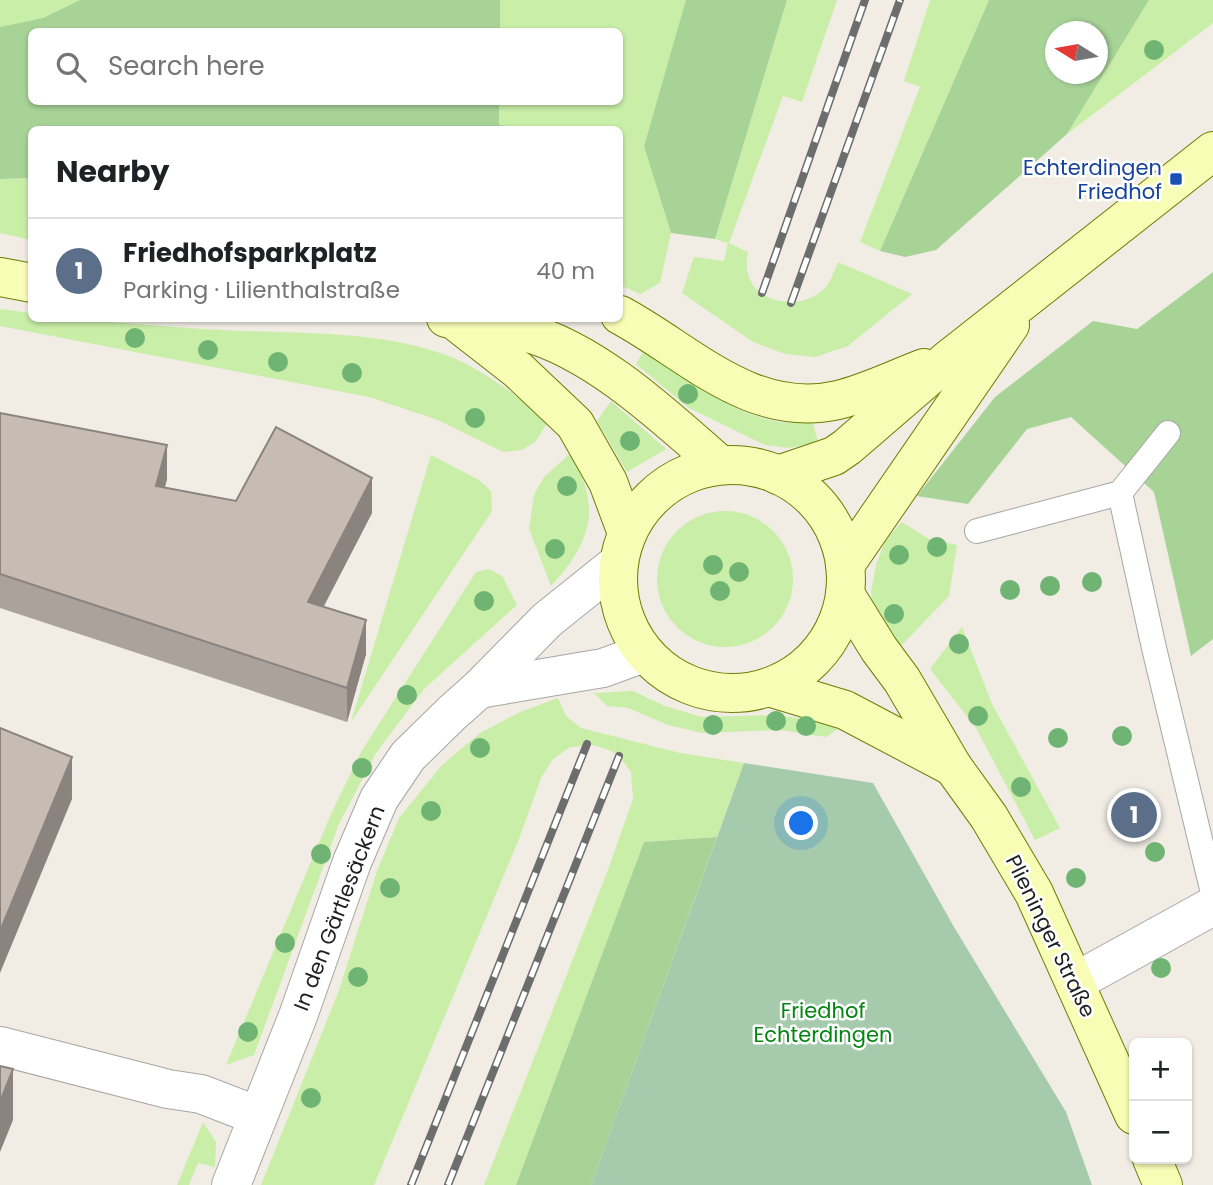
<!DOCTYPE html>
<meta charset="utf-8">
<style>
:root{--surface:#fff;--page:#f2f2f2;--text:#202124;--muted:#757577;--line:#e0e0e0;--accent:#ea580c}
body{margin:0;font-family:Poppins,sans-serif;background:var(--page);color:var(--text)}
.controls{position:absolute;right:21px;bottom:21px;display:grid;overflow:hidden;border-radius:10px;box-shadow:0 2px 5px #0004}
.controls button{width:63px;height:63px;display:grid;place-items:center;padding:0;border:0;border-bottom:2px solid var(--line);background:var(--surface);color:var(--text);font:35px sans-serif}
.compass{position:absolute;left:1045px;top:21px;width:63px;height:63px;border-radius:50%;background:var(--surface);box-shadow:0 2px 5px #0004;rotate:281deg}
.you{position:absolute;left:802px;top:824px;width:24px;height:24px;margin:-18px;border:5px solid #fff;border-radius:50%;background:#1a73e8;box-shadow:0 0 0 10px #1a73e833}
.badge{display:grid;place-items:center;width:46px;height:46px;border-radius:50%;background:var(--accent);color:#fff;font-size:23px;font-weight:700}
.pin{position:absolute;translate:-50% -50%;border:4px solid #fff;box-shadow:0 2px 7px #0006}
.list{margin:0;padding:0;list-style:none}
h2{display:flex;justify-content:space-between;align-items:center;height:91px;margin:0;padding:0 28px;font-size:30px}
h2 small{font-size:23px;font-weight:400;color:var(--muted)}
.list li{display:grid;grid-template-columns:46px 1fr auto;gap:21px;align-items:center;box-sizing:border-box;height:105px;padding:0 28px;border-top:2px solid var(--line)}
.list b{display:block;font-size:26px;white-space:nowrap}
.list p{margin:0;font-size:23px;white-space:nowrap;color:var(--muted)}
.list em{font-size:23px;font-style:normal;color:var(--muted)}
.icon{flex:none;width:38px;height:38px;fill:none;stroke:currentColor;stroke-width:2;stroke-linecap:round;stroke-linejoin:round}
.map{position:relative;flex:none;width:1213px;height:1185px;overflow:hidden}
.search{position:absolute;background:var(--surface);box-shadow:0 2px 5px #0004;left:28px;top:28px;width:595px;height:77px;display:flex;align-items:center;gap:18px;box-sizing:border-box;padding:0 24px;border-radius:10px;color:var(--muted);font-size:26px}
.panel{position:absolute;background:var(--surface);box-shadow:0 2px 5px #0004;left:28px;top:126px;width:595px;height:196px;border-radius:10px}
.map>svg:first-child{display:block}
.grass{fill:#c9eea8}
.forest{fill:#a7d397;fill-rule:evenodd}
.cemetery{fill:#a5cbac}
.lines{fill:none;stroke-linecap:round;stroke-linejoin:round}
.lane-casing{stroke:#a6a6a6;stroke-width:26}
.street-casing{stroke:#a6a6a6;stroke-width:40}
.secondary-casing{stroke:#6c7d00;stroke-width:40}
.lane{stroke:#fff;stroke-width:24}
.street{stroke:#fff;stroke-width:38}
.secondary{stroke:#f8fdb6;stroke-width:38}
.rail-casing{stroke:#6d6d6d;stroke-width:8}
.rail{stroke:#fff;stroke-width:5;stroke-dasharray:16;stroke-linecap:butt}
.tree{fill:#6fb472}
.wall{fill:#aaa29b}
.shaded-wall{fill:#8b847e}
.building{fill:#c6bcb4;stroke:#8b847e;stroke-width:2}
.transit-dot{fill:#1a4fb4;stroke:#fff;stroke-width:2.5}
.labels{text-anchor:middle;dominant-baseline:central;stroke-width:5;stroke-linejoin:round;paint-order:stroke}
.transit-label{font-size:21px;fill:#164399;stroke:#fff;text-anchor:end}
.street-label{font-size:21px;fill:#1f1f1f;stroke:#fff}
.park-label{font-size:21px;fill:#058613;stroke:#fff}
</style>
<div class="map">
<svg width="1213" height="1185" viewBox="0 0 1213 1185">
<rect width="100%" height="100%" fill="#f1ede5"/>
<g class="grass">
<polygon points="0,0 80,0 43,18 0,27"/>
<polygon points="500,0 687,0 644,145 671,233 660,283 640,294 620,285 620,130 528,130 499,125 499,102 620,102 620,32 500,31"/>
<path d="M787,0H837L802,102L783,96L729,243L748,252C747,257 746,263 747,268C750,302 794,310 818,294C829,287 833,274 838,262L912,294L848,346L815,357L785,354L753,342L682,293L694,257L724,261L728,243L715,239Z"/>
<polygon points="930,0 989,0 880,251 860,242 920,87 904,81"/>
<polygon points="1149,0 1213,0 1213,23 1067,134"/>
<polygon points="31,178 31,240 0,233 0,179"/>
<path d="M0,309L31,313L32,318C96,319 159,327 223,330C295,334 372,330 440,353C480,366 515,396 549,420L536,441L522,450L503,452L438,420L369,397L0,326Z"/>
<path d="M644,350C684,378 726,410 774,421C786,424 800,422 813,423L818,442L790,448L765,445L689,408L636,364Z"/>
<polygon points="611,401 666,449 627,472 597,421"/>
<path d="M572,452C577,466 586,483 588,499C594,532 573,563 551,586L529,529L534,495L544,477Z"/>
<polygon points="431,455 479,480 491,491 492,511 351,722"/>
<circle cx="725" cy="579" r="68"/>
<polygon points="902,522 929,539 957,545 949,596 899,648 873,614 871,591 876,565 885,541"/>
<polygon points="489,569 502,576 517,605 424,689 376,753 339,824 254,1055 226,1065 331,814 361,752 476,572"/>
<polygon points="962,627 992,704 1060,828 1035,840 976,728 930,669"/>
<polygon points="633,691 665,706 702,717 777,715 810,720 838,729 826,737 780,730 702,733 668,725 628,708 607,706 594,693"/>
<polygon points="558,698 566,716 581,728 680,753 744,763 717,837 644,842 516,1185 484,1185 606,875 633,799 631,772 619,756 611,751 593,745 570,747 553,759 541,778 519,839 374,1185 261,1185 338,993 377,871 399,818 442,765 480,733 520,712"/>
<polygon points="203,1122 216,1142 215,1167 198,1163 189,1185 177,1185"/>
</g>
<g class="forest">
<polygon points="80,0 500,0 500,31 32,32 32,102 499,102 499,125 528,129 32,130 31,178 0,179 0,27 43,18"/>
<polygon points="686,0 787,0 715,239 671,233 644,146"/>
<path d="M989,0H1149L1067,134L936,250L905,257L880,251ZM1056,32H1098V74H1056Z"/>
<polygon points="1213,272 1213,639 1191,656 1154,492 1071,417 1027,429 968,504 917,496 995,397 1093,321 1137,329"/>
<polygon points="717,837 591,1185 516,1185 644,842"/>
</g>
<polygon class="cemetery" points="744,763 873,783 954,927 1066,1112 1092,1185 591,1185"/>
<g class="lines">
<g class="lane-casing">
<g id="lane">
<polyline points="1120,493 1154,648 1213,893"/>
<polyline points="977,531 1120,493 1168,433"/>
</g>
</g>
<g class="street-casing">
<g id="street">
<polyline points="479,689 603,668 644,653"/>
<polyline points="1075,982 1213,906"/>
<polyline points="0,1046 168,1089 201,1094 258,1116"/>
<polyline points="231,1185 298,1016 352,862 379,799 408,756 452,713 479,689 547,620 618,563"/>
</g>
</g>
<g class="secondary-casing">
<g id="secondary">
<polyline points="0,277 32,283"/>
<path d="M620,315C689,352 752,420 838,400C867,393 895,379 924,368"/>
<path d="M446,318C472,325 500,325 525,332C597,352 665,417 720,465"/>
<polyline points="459,324 518,370 575,424 608,482 627,533"/>
<circle cx="732" cy="579" r="114"/>
<polyline points="778,475 834,456 847,447 949,359 1213,151"/>
<polyline points="845,565 1010,325"/>
<polyline points="845,594 879,649 902,680 953,767 989,817 1034,893 1134,1115"/>
<polyline points="769,687 845,710 953,767"/>
<polyline points="1152,1159 1163,1185"/>
</g>
</g>
<use href="#lane" class="lane"/>
<use href="#street" class="street"/>
<use href="#secondary" class="secondary"/>
<g class="rail-casing">
<g id="rail">
<polyline points="762,293 865,0"/>
<polyline points="791,303 900,0"/>
<polyline points="411,1185 587,744"/>
<polyline points="448,1185 619,756"/>
</g>
</g>
<use href="#rail" class="rail"/>
</g>
<g class="tree">
<circle cx="1154" cy="50" r="10"/>
<circle cx="135" cy="338" r="10"/>
<circle cx="208" cy="350" r="10"/>
<circle cx="278" cy="362" r="10"/>
<circle cx="352" cy="373" r="10"/>
<circle cx="688" cy="394" r="10"/>
<circle cx="475" cy="418" r="10"/>
<circle cx="630" cy="441" r="10"/>
<circle cx="567" cy="486" r="10"/>
<circle cx="937" cy="547" r="10"/>
<circle cx="555" cy="549" r="10"/>
<circle cx="899" cy="555" r="10"/>
<circle cx="713" cy="565" r="10"/>
<circle cx="739" cy="572" r="10"/>
<circle cx="1092" cy="582" r="10"/>
<circle cx="1050" cy="586" r="10"/>
<circle cx="1010" cy="590" r="10"/>
<circle cx="720" cy="591" r="10"/>
<circle cx="484" cy="601" r="10"/>
<circle cx="894" cy="614" r="10"/>
<circle cx="959" cy="644" r="10"/>
<circle cx="407" cy="695" r="10"/>
<circle cx="978" cy="716" r="10"/>
<circle cx="776" cy="721" r="10"/>
<circle cx="713" cy="725" r="10"/>
<circle cx="806" cy="726" r="10"/>
<circle cx="1122" cy="736" r="10"/>
<circle cx="1058" cy="738" r="10"/>
<circle cx="480" cy="748" r="10"/>
<circle cx="362" cy="768" r="10"/>
<circle cx="1021" cy="787" r="10"/>
<circle cx="431" cy="811" r="10"/>
<circle cx="1155" cy="852" r="10"/>
<circle cx="321" cy="854" r="10"/>
<circle cx="1076" cy="878" r="10"/>
<circle cx="390" cy="888" r="10"/>
<circle cx="285" cy="943" r="10"/>
<circle cx="1161" cy="968" r="10"/>
<circle cx="358" cy="977" r="10"/>
<circle cx="248" cy="1032" r="10"/>
<circle cx="311" cy="1098" r="10"/>
</g>
<polygon class="wall" points="0,413 167,479 165,487 236,501 372,513 323,607 366,654 347,722 0,608"/>
<g class="shaded-wall">
<polygon points="167,445 167,479 156,520 156,486"/>
<polygon points="372,478 372,513 308,637 308,602"/>
<polygon points="366,620 366,654 347,722 347,688"/>
<polygon points="72,757 72,799 0,973 0,931"/>
<polygon points="13,1069 13,1120 0,1152 0,1102"/>
</g>
<g class="building">
<polygon points="0,413 167,445 156,486 236,501 276,427 372,478 308,602 366,620 347,688 0,574"/>
<polygon points="0,728 72,757 0,931"/>
<polygon points="0,1066 13,1069 0,1102"/>
</g>
<rect class="transit-dot" x="1169" y="172" width="14" height="14" rx="3.5"/>
<g class="labels">
<g class="transit-label">
<text x="1162" y="167">Echterdingen<tspan x="1162" dy="24">Friedhof</tspan></text>
</g>
<g class="street-label">
<text transform="translate(339 908) rotate(-69)">In den Gärtlesäckern</text>
<text transform="translate(1051 936) rotate(64)">Plieninger Straße</text>
</g>
<g class="park-label">
<text x="823" y="1010">Friedhof<tspan x="823" dy="24">Echterdingen</tspan></text>
</g>
</g>
</svg>
<div class="controls">
<button>+</button>
<button>−</button>
</div>
<svg class="compass" viewBox="-18 -18 36 36"><path d="M0-13l5 13h-10z" fill="#e53935"/><path d="M0 13l5-13h-10z" fill="#757577"/></svg>
<div class="you"></div>
<div class="pin badge" style="left:1134px;top:815px;background:#5c6f8a">1</div>
<div class="search"><svg class="icon" aria-label="search" viewBox="0 0 24 24"><circle cx="10" cy="10" r="6"/><path d="M15 15l6 6"/></svg>Search here</div>
<section class="panel">
<h2>Nearby<small></small></h2>
<ul class="list">
<li><span class="badge" style="background:#5c6f8a">1</span><div><b>Friedhofsparkplatz</b><p>Parking · Lilienthalstraße</p></div><em>40 m</em></li>
</ul>
</section>
</div>
